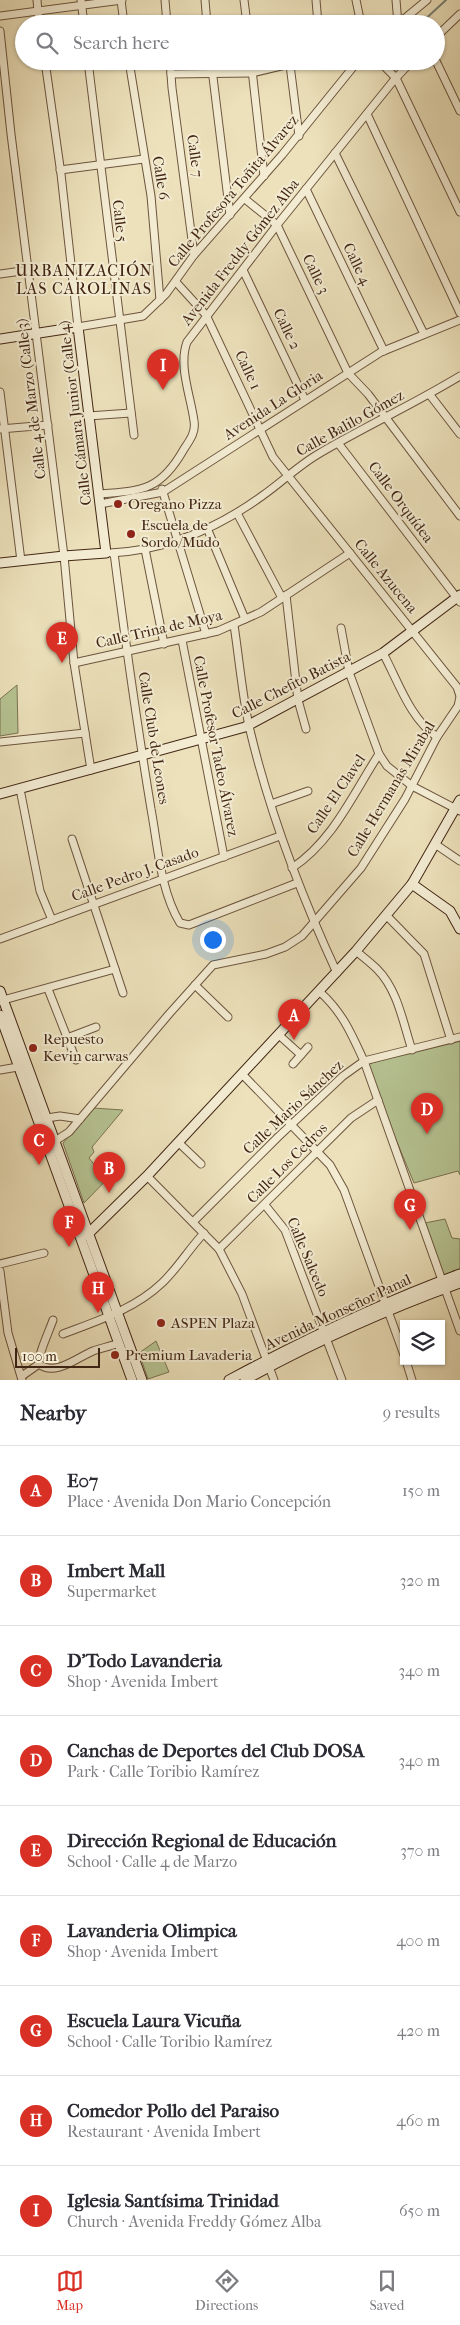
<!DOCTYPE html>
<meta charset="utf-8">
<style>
:root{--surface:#fff;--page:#f2f2f3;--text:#2b2b33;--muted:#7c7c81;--line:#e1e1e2;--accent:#d93025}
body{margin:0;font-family:"IM FELL French Canon",serif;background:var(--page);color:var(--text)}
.controls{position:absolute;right:15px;bottom:15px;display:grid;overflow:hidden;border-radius:0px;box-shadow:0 1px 4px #0004}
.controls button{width:45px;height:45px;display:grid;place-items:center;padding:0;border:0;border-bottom:1px solid var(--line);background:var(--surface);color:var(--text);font:25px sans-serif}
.scale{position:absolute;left:15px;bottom:12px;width:85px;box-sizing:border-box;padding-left:5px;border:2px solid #422614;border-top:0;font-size:14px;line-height:18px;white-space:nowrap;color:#422614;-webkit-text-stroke:4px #f3ecd3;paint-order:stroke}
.you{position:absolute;left:212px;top:939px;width:18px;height:18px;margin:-12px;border:4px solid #fff;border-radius:50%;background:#1a73e8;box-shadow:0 0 0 8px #1a73e833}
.badge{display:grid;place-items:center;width:32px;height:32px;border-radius:50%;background:var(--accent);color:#fff;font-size:16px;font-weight:700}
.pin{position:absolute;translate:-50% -41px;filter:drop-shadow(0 1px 2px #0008)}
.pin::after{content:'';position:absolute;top:26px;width:18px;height:15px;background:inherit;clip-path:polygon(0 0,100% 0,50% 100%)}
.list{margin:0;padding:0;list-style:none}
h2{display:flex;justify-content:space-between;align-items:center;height:65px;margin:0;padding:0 20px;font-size:21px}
h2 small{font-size:16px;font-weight:400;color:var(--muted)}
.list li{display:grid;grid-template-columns:32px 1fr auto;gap:15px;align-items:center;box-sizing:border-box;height:90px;padding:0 20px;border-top:1px solid var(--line)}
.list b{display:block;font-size:19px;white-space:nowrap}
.list p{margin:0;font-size:16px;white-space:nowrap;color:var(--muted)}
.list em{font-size:16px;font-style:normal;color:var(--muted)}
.icon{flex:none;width:28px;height:28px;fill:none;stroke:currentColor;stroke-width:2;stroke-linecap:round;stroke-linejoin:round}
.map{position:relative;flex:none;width:460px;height:1380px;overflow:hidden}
.search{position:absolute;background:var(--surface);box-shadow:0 1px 4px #0004;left:15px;right:15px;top:15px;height:55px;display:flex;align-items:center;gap:12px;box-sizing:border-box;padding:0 18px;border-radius:28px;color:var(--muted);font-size:19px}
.sheet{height:875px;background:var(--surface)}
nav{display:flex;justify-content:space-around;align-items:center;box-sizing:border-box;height:70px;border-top:1px solid var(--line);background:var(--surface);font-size:14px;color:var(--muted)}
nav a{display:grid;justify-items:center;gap:2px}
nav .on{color:var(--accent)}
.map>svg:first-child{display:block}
.green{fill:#b6c392;stroke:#7c7453}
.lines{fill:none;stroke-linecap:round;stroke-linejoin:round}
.stream{stroke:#768172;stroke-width:2}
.street-casing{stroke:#6c553e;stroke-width:9}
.secondary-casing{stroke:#422614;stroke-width:11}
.street{stroke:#f3ecd3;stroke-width:7}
.secondary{stroke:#f3ecd3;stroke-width:9}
.poi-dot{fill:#8f2418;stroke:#f3ecd3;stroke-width:2}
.labels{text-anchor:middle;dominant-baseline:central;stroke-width:4;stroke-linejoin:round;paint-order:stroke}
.street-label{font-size:15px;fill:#422614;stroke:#f3ecd3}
.poi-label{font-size:15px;fill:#422614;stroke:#f3ecd3;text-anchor:start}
.neighbourhood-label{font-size:16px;letter-spacing:1px;fill:#422614;stroke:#f3ecd3}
</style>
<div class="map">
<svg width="460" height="1380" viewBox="0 0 460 1380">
<rect width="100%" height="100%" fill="#ece1bb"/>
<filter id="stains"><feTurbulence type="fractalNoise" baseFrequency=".004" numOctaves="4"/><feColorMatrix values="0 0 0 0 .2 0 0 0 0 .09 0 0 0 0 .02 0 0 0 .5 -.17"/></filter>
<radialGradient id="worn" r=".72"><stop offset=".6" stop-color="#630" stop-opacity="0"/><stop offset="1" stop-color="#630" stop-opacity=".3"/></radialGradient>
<g class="green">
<polygon points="17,685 18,733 0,736 0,699"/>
<polygon points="460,1037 460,1175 458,1171 414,1183 365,1065"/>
<polygon points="93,1108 123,1110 92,1147 94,1152 89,1158 100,1172 108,1164 116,1170 84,1203 63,1143"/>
<polygon points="445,1219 452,1238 460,1239 460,1271 445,1277 443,1275 425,1223"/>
<polygon points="156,1341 169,1372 148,1379 139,1353"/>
</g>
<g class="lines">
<polyline class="stream" points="420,24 446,0"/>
<g class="street-casing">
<g id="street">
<polyline points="37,0 39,24"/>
<polyline points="81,0 84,24"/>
<polyline points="121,0 124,24"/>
<polyline points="165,0 167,24"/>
<polyline points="205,0 207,24"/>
<polyline points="244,0 247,24"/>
<polyline points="316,0 318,24"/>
<polyline points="356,0 361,24"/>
<polyline points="396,0 398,24"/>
<polyline points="0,16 122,0"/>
<polyline points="398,24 427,0"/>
<polyline points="0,31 11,134 64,556 74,663 91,770"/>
<polyline points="436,37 460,14"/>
<polyline points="45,61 61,174 78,327 143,316 166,294 194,255 282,155 358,61"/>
<polyline points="88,61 134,435"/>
<polyline points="129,61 151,196 160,300"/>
<polyline points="170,61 172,88 194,255"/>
<polyline points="211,61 230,215"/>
<polyline points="251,61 264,176"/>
<polyline points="379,61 396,78 460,212"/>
<polyline points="436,61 460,111"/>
<polyline points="290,65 299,136"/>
<polyline points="171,74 252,73 302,61"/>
<polyline points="367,114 460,313"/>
<polyline points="335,153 424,334"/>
<polyline points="60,170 144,159"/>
<polyline points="306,189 384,351"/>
<polyline points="245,199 277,225 348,373 368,394 460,516"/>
<polyline points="243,270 305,400"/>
<polyline points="0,274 29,270"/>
<polyline points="176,282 206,315 273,457 457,687 460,696"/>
<polyline points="0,392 21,561"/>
<polyline points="430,395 460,434"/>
<polyline points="88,416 131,413"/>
<polyline points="0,429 48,425"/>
<polyline points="338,443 460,602"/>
<polyline points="162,489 206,634"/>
<path d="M99,494C143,491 161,490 184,449C190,440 196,432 194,421C191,397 178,366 187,342L277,225L394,80L412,61"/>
<polyline points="100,504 163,492 381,352 460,320"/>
<polyline points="237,513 282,598"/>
<polyline points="207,528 245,619"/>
<polyline points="145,549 164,644"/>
<path d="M111,553C166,550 218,528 262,496C282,482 299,465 320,453C366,426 414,404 460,376"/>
<path d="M114,553C125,639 137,724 151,809C158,846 160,890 180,923L189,925L297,883"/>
<polyline points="286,595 298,700 306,729"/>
<path d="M234,625C239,658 242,693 249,726C269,812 300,893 337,973"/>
<polyline points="341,628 349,672 379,754 387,766 412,786 460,811"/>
<polyline points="182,640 224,857"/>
<path d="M383,653C398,681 410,719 437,737"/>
<polyline points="74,663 218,631 261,612 350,553"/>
<polyline points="0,742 85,733"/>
<polyline points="20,789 40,891 52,920"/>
<polyline points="271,804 308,791"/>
<polyline points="72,839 123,993"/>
<polyline points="435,844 460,861"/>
<path d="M292,868C333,841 353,794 379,754"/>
<polyline points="386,915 424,954 451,1040"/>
<polyline points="0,939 280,836"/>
<path d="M356,951C363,957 371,963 377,969C398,990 403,1023 412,1050"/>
<polyline points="195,985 228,1017"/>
<polyline points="48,989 76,1060"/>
<path d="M320,992C343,1013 351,1033 364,1061L460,1331"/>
<polyline points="0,1001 115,969"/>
<polyline points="280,1036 301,1055"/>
<polyline points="67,1038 96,1027"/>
<polyline points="293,1064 308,1047"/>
<polyline points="0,1070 18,1067"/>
<polyline points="243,1075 330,1165 344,1190 404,1355"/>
<polyline points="47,1118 60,1116 80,1119"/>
<polyline points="178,1142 201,1164"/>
<polyline points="52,1143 69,1132 169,1014 213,965 266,954 285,947 302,936 361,868 405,799 437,737 458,706 460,697"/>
<polyline points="147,1176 219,1249 242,1294 274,1380"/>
<polyline points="265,1205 285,1230 342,1380"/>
<polyline points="193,1222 278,1137 343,1076 364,1061 460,1037"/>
<polyline points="219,1249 351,1118 378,1100"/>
<polyline points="0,1264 44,1253"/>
<polyline points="0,1271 8,1333 22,1380"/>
<path d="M63,1334C97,1321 135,1309 162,1283C177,1269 189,1249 204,1233"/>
<polyline points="406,1361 412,1380"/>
<path d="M39,1364C55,1377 78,1357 93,1351C102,1348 111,1346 119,1343"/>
<path d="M39,1364C37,1357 50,1329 53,1320"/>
<polyline points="22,1376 39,1364"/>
</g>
</g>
<g class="secondary-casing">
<g id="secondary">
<polyline points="0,339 78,327 106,553 64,556 0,563"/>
<polyline points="0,794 245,727 383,653 460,595"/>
<polyline points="412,884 450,911 460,929"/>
<polyline points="0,991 142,1380"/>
<polyline points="0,1015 132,1380"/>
<polyline points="80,1236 89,1233 147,1176 356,951 412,884 460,800"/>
<path d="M229,1380C304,1340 380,1303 460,1274"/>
<path d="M245,1380C314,1342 385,1310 460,1283"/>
</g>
</g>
<use href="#street" class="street"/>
<use href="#secondary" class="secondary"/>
</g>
<g class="poi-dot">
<circle cx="118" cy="504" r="5"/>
<circle cx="131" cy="534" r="5"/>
<circle cx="33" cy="1048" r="5"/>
<circle cx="161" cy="1323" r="5"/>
<circle cx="115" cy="1355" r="5"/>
</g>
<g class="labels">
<g class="street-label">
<text transform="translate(195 156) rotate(82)">Calle 7</text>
<text transform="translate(161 178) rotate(81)">Calle 6</text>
<text transform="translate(233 191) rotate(-50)">Calle Profesora Toñita Álvarez</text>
<text transform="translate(120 221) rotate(83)">Calle 5</text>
<text transform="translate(240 252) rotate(-52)">Avenida Freddy Gómez Alba</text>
<text transform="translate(357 264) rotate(64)">Calle 4</text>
<text transform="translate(316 274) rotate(64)">Calle 3</text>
<text transform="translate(287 329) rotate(64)">Calle 2</text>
<text transform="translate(248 370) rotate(65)">Calle 1</text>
<text transform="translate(31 399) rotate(-97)">Calle 4 de Marzo (Calle 3)</text>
<text transform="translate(273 405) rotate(-33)">Avenida La Gloria</text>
<text transform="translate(75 413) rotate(-97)">Calle Cámara Junior (Calle 4)</text>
<text transform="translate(350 423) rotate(-29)">Calle Balilo Gómez</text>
<text transform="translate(401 502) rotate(53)">Calle Orquídea</text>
<text transform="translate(386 576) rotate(51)">Calle Azucena</text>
<text transform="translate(159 629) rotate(-13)">Calle Trina de Moya</text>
<text transform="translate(291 685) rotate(-27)">Calle Chefito Batista</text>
<text transform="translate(154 738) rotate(81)">Calle Club de Leones</text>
<text transform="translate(216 746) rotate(79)">Calle Profesor Tadeo Álvarez</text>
<text transform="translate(391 789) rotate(-59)">Calle Hermanas Mirabal</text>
<text transform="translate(336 794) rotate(-56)">Calle El Clavel</text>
<text transform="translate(135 874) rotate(-20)">Calle Pedro J. Casado</text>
<text transform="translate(293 1107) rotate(-43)">Calle Mario Sánchez</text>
<text transform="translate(287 1163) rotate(-45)">Calle Los Cedros</text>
<text transform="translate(308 1257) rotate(67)">Calle Salcedo</text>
<text transform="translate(338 1312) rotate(-25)">Avenida Monseñor Panal</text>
</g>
<g class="poi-label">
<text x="128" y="504">Oregano Pizza</text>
<text x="141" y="525">Escuela de<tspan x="141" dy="17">Sordo/Mudo</tspan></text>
<text x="43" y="1039">Repuesto<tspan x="43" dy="17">Kevin carwas</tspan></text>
<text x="171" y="1323">ASPEN Plaza</text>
<text x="125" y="1355">Premium Lavaderia</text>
</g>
<g class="neighbourhood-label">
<text x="84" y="270">URBANIZACIÓN<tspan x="84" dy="18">LAS CAROLINAS</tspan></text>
</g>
</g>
<rect width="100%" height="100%" filter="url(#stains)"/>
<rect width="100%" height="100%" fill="url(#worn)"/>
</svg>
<div class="controls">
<button><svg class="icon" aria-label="layers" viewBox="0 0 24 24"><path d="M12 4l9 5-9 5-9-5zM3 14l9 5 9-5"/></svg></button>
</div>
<div class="scale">100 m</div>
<div class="you"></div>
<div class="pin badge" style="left:294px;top:1040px">A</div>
<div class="pin badge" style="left:109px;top:1193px">B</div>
<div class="pin badge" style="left:39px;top:1165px">C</div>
<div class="pin badge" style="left:427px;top:1134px">D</div>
<div class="pin badge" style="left:62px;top:663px">E</div>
<div class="pin badge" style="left:69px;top:1247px">F</div>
<div class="pin badge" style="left:410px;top:1230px">G</div>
<div class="pin badge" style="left:98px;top:1313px">H</div>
<div class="pin badge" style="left:163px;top:390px">I</div>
<div class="search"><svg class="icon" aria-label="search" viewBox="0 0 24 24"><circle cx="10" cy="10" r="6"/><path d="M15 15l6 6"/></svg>Search here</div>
</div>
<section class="sheet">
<h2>Nearby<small>9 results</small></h2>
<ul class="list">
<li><span class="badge">A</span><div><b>E07</b><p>Place · Avenida Don Mario Concepción</p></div><em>150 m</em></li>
<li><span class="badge">B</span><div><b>Imbert Mall</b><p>Supermarket</p></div><em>320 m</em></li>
<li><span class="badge">C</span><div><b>D'Todo Lavanderia</b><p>Shop · Avenida Imbert</p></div><em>340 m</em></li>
<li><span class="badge">D</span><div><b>Canchas de Deportes del Club DOSA</b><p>Park · Calle Toribio Ramírez</p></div><em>340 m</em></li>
<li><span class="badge">E</span><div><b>Dirección Regional de Educación</b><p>School · Calle 4 de Marzo</p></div><em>370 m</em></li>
<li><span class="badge">F</span><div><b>Lavanderia Olimpica</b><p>Shop · Avenida Imbert</p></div><em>400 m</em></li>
<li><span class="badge">G</span><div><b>Escuela Laura Vicuña</b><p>School · Calle Toribio Ramírez</p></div><em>420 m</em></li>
<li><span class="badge">H</span><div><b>Comedor Pollo del Paraiso</b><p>Restaurant · Avenida Imbert</p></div><em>460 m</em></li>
<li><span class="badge">I</span><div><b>Iglesia Santísima Trinidad</b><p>Church · Avenida Freddy Gómez Alba</p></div><em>650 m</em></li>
</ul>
</section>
<nav>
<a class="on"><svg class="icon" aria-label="map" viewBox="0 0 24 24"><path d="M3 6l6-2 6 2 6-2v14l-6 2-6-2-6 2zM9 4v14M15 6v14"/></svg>Map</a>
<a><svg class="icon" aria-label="directions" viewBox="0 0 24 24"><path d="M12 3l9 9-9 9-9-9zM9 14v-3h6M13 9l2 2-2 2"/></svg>Directions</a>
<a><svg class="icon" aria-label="saved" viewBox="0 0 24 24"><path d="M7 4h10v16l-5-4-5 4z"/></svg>Saved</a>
</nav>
